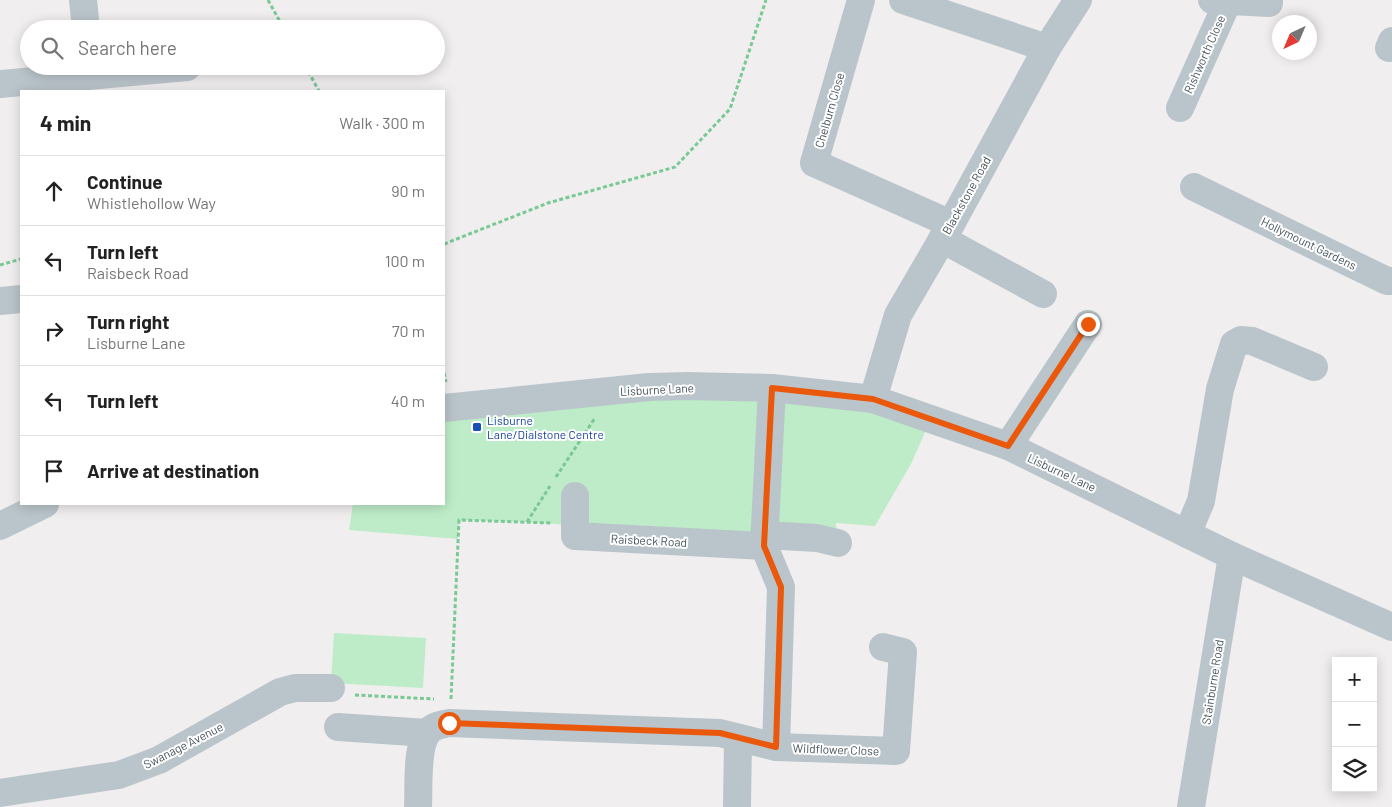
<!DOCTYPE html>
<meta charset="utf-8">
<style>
:root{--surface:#fff;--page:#f6f6f6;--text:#222;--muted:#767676;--line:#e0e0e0}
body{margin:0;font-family:Barlow,sans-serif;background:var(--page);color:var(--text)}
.controls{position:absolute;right:15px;bottom:15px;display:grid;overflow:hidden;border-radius:0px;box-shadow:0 2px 12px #0003}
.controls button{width:45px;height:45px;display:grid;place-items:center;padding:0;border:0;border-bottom:1px solid var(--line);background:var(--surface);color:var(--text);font:25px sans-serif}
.compass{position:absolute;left:1272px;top:15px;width:45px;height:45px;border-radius:50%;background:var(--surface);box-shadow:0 2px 12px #0003;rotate:224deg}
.stop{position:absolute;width:15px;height:15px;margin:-11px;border:4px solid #ea580c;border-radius:50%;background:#fff}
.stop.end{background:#ea580c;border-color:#fff;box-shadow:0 1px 5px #0008}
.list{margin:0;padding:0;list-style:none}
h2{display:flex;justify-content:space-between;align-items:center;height:65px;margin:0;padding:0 20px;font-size:21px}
h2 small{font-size:16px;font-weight:400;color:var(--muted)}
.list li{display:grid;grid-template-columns:32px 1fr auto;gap:15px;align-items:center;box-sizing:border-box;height:70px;padding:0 20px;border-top:1px solid var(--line)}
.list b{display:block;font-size:19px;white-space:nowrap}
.list p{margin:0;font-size:16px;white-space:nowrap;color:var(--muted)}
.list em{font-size:16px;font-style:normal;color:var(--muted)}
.icon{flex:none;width:28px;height:28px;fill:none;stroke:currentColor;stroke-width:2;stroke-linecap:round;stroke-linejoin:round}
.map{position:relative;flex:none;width:1392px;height:807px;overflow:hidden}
.search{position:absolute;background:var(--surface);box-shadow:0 2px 12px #0003;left:20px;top:20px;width:425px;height:55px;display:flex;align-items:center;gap:12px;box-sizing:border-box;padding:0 18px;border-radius:28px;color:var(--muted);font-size:19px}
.panel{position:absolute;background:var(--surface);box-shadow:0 2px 12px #0003;left:20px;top:90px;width:425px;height:415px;border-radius:0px}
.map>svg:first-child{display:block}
.green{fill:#beecc8}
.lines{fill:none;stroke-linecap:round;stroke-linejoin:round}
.path{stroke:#78c994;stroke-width:3;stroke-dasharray:4 2.5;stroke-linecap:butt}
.minor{stroke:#bac5cb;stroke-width:28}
.route{stroke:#ea580c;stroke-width:6}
.transit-dot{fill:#1a4fb4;stroke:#fff;stroke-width:2}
.labels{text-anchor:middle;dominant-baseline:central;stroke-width:4;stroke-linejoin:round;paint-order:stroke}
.street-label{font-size:12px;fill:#47555b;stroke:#fff}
.transit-label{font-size:12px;fill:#164399;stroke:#fff;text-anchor:start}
</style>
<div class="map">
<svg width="1392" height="807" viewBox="0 0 1392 807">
<rect width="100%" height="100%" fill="#f1eeef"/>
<g class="green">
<polygon points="649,387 931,419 911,464 875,526 836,523 838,543 527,522 459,520 458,539 349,530 353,504 444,504 444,408"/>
<polygon points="334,633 426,638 423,688 331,683"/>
</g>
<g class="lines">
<g class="path">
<polyline points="268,0 284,29"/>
<polyline points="305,66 319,91"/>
<polyline points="444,244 548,203 675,167 730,109 766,0"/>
<polyline points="0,265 21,259"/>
<polyline points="444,373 446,382"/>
<polyline points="556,477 595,418"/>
<polyline points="527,522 550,486"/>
<polyline points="355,695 434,699"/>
<polyline points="451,699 459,520 551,523"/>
</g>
<g class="minor">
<polyline points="83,0 86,29"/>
<polyline points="861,0 814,163 951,224"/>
<polyline points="903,0 1047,48"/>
<polyline points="1212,0 1269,3 1269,0"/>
<polyline points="1389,48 1392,41"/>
<polyline points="0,84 187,67"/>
<polyline points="1180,108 1228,1"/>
<polyline points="1194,187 1387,281 1392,281"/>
<polyline points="942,239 1043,294"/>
<polyline points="0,301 21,299"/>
<polyline points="873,399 898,315 951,224 1047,48 1078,0"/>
<polyline points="444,408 649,387 687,386 772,388 873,399 1008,446 1232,556 1392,627"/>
<polyline points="1008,446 1088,324"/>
<polyline points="575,496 575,536 764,546 772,388"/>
<polyline points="0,526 45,504"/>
<polyline points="1187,534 1201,501 1220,389 1234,344 1241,340 1252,341 1314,367"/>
<polyline points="764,535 817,538 838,543"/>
<polyline points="764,546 781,587 776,747"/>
<polyline points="338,727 427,733"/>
<polyline points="0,793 119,775 159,760 280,692 295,688 331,688"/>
<path d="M418,807C419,788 416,746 428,732C434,725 441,725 449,723L720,733L776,747L896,751L903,652L883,647"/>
<polyline points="737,807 738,738"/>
<polyline points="1191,807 1232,556"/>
</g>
</g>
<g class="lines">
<polyline class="route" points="449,723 720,733 776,747 781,587 764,546 772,388 873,399 1008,446 1088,324"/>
</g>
<rect class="transit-dot" x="472" y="422" width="10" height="10" rx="2.5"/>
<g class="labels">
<g class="street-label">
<text transform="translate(1204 54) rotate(-66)">Rishworth Close</text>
<text transform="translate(829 110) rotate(-74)">Chelburn Close</text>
<text transform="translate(966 195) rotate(-61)">Blackstone Road</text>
<text transform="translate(1309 243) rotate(26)">Hollymount Gardens</text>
<text transform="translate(657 389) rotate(-3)">Lisburne Lane</text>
<text transform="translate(1062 472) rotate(25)">Lisburne Lane</text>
<text transform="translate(649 540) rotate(3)">Raisbeck Road</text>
<text transform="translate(1212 682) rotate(-81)">Stainburne Road</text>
<text transform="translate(183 745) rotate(-27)">Swanage Avenue</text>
<text transform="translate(836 749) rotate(2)">Wildflower Close</text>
</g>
<g class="transit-label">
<text x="487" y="420">Lisburne<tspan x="487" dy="14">Lane/Dialstone Centre</tspan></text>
</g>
</g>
</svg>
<div class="controls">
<button>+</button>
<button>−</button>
<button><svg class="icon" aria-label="layers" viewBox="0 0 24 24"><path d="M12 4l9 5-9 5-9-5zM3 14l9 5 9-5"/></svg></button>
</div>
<svg class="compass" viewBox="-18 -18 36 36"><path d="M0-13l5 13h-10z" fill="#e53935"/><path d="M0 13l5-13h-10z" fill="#767676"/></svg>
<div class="stop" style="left:449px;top:723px"></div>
<div class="stop end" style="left:1088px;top:324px"></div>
<div class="search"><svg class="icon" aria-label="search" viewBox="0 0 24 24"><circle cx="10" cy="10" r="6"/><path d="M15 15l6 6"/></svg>Search here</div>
<section class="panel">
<h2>4 min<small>Walk · 300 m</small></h2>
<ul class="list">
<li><svg class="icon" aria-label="ahead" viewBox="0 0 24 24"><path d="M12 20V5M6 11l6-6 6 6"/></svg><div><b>Continue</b><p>Whistlehollow Way</p></div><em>90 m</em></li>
<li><svg class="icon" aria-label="left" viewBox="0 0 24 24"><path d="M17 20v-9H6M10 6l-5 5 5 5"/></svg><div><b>Turn left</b><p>Raisbeck Road</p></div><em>100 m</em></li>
<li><svg class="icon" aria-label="right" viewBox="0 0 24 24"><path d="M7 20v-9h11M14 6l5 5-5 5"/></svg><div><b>Turn right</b><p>Lisburne Lane</p></div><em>70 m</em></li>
<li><svg class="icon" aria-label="left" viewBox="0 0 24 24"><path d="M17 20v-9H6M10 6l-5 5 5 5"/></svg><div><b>Turn left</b></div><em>40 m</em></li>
<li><svg class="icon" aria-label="arrive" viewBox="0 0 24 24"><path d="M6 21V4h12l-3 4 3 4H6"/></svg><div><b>Arrive at destination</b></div></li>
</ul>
</section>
</div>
